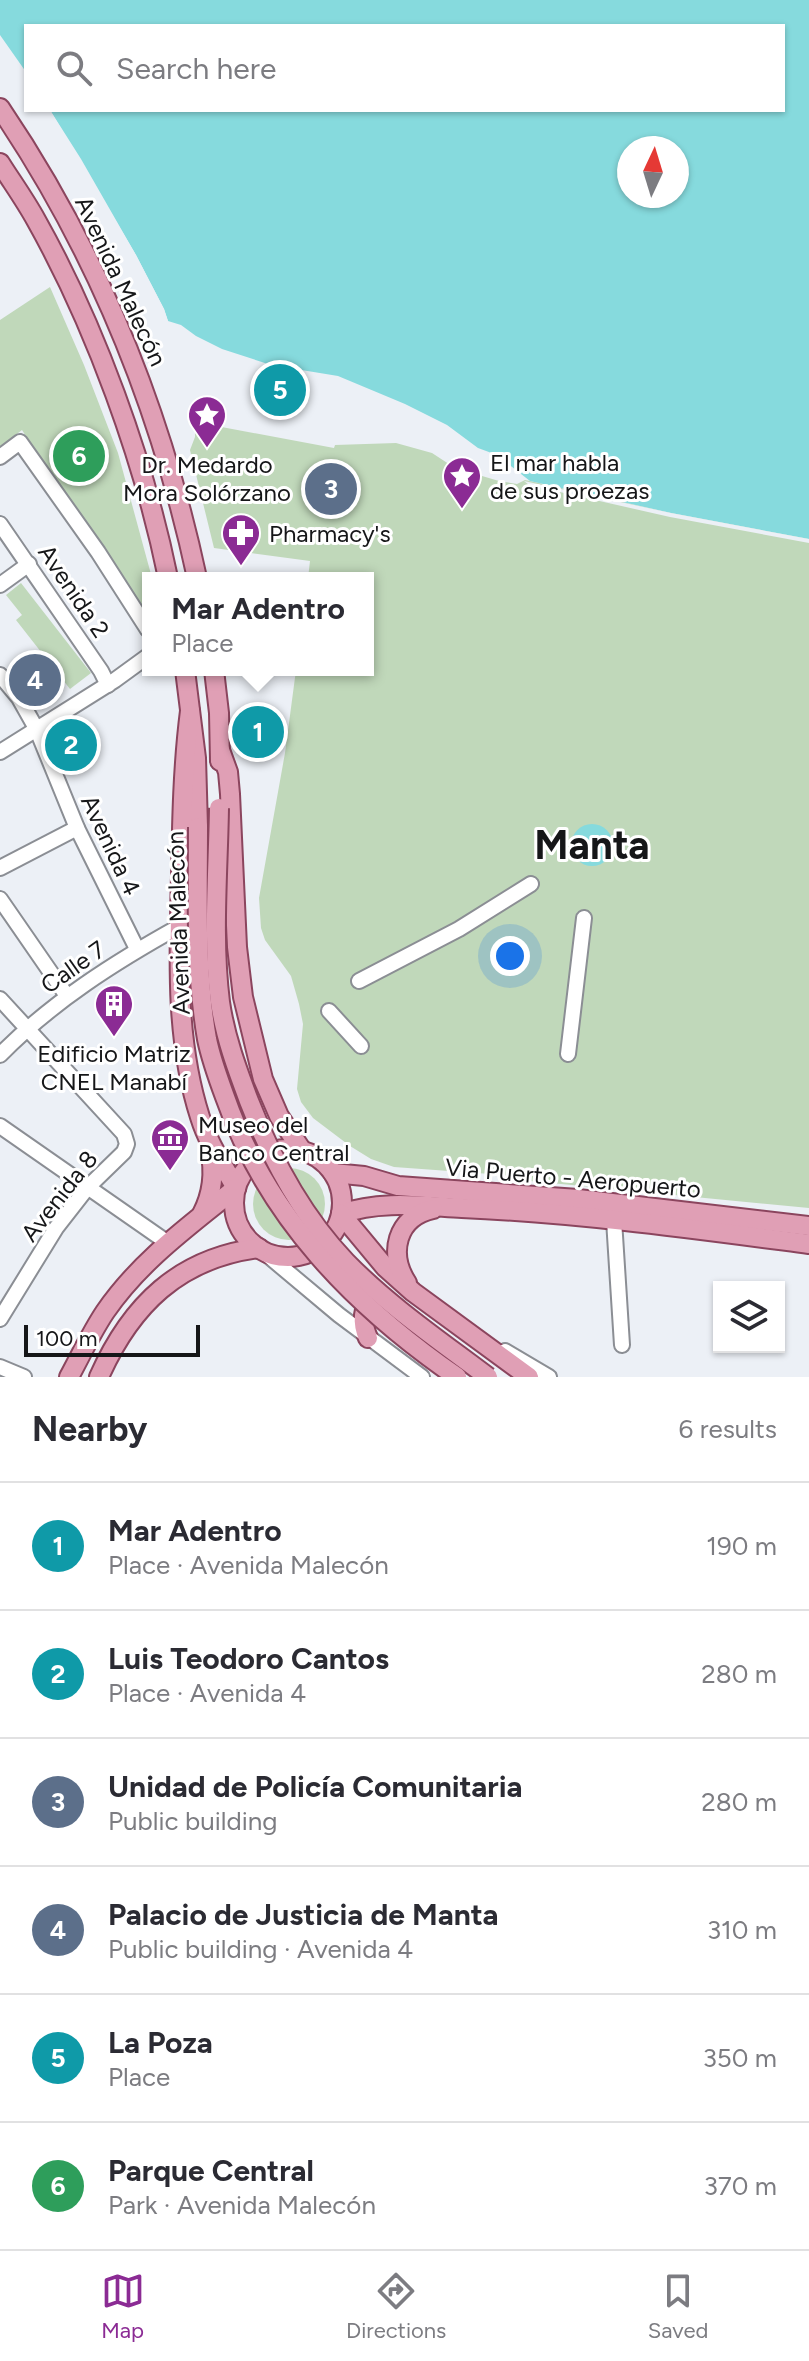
<!DOCTYPE html>
<meta charset="utf-8">
<style>
:root{--surface:#fff;--page:#f7f7f7;--text:#2b2b33;--muted:#7c7c81;--line:#e1e1e2;--accent:#8b2b94}
body{margin:0;font-family:Figtree,sans-serif;background:var(--page);color:var(--text)}
.controls{position:absolute;right:24px;bottom:24px;display:grid;overflow:hidden;border-radius:0px;box-shadow:0 2px 6px #0004}
.controls button{width:72px;height:72px;display:grid;place-items:center;padding:0;border:0;border-bottom:2px solid var(--line);background:var(--surface);color:var(--text);font:40px sans-serif}
.compass{position:absolute;left:617px;top:136px;width:72px;height:72px;border-radius:50%;background:var(--surface);box-shadow:0 2px 6px #0004;rotate:4deg}
.scale{position:absolute;left:24px;bottom:20px;width:176px;box-sizing:border-box;padding-left:8px;border:4px solid #151618;border-top:0;font-size:22px;line-height:28px;white-space:nowrap;color:#151618;-webkit-text-stroke:6px #fff;paint-order:stroke}
.you{position:absolute;left:510px;top:956px;width:28px;height:28px;margin:-20px;border:6px solid #fff;border-radius:50%;background:#1a73e8;box-shadow:0 0 0 12px #1a73e833}
.badge{display:grid;place-items:center;width:52px;height:52px;border-radius:50%;background:var(--accent);color:#fff;font-size:26px;font-weight:700}
.pin{position:absolute;translate:-50% -50%;border:4px solid #fff;box-shadow:0 2px 8px #0006}
.popup{position:absolute;left:142px;top:572px;width:232px;height:104px;box-sizing:border-box;display:grid;place-content:center;border-radius:0px;background:var(--surface);filter:drop-shadow(0 2px 6px #0005);font-size:26px;white-space:nowrap;color:var(--muted)}
.popup b{font-size:30px;color:var(--text)}
.popup::after{content:'';position:absolute;left:50%;top:100%;margin-left:-16px;border:16px solid transparent;border-top-color:var(--surface)}
.list{margin:0;padding:0;list-style:none}
h2{display:flex;justify-content:space-between;align-items:center;height:104px;margin:0;padding:0 32px;font-size:34px}
h2 small{font-size:26px;font-weight:400;color:var(--muted)}
.list li{display:grid;grid-template-columns:52px 1fr auto;gap:24px;align-items:center;box-sizing:border-box;height:128px;padding:0 32px;border-top:2px solid var(--line)}
.list b{display:block;font-size:30px;white-space:nowrap}
.list p{margin:0;font-size:26px;white-space:nowrap;color:var(--muted)}
.list em{font-size:26px;font-style:normal;color:var(--muted)}
.icon{flex:none;width:44px;height:44px;fill:none;stroke:currentColor;stroke-width:2;stroke-linecap:round;stroke-linejoin:round}
.map{position:relative;flex:none;width:809px;height:1377px;overflow:hidden}
.search{position:absolute;background:var(--surface);box-shadow:0 2px 6px #0004;left:24px;right:24px;top:24px;height:88px;display:flex;align-items:center;gap:20px;box-sizing:border-box;padding:0 28px;border-radius:0px;color:var(--muted);font-size:30px}
.sheet{height:872px;background:var(--surface)}
nav{display:flex;justify-content:space-around;align-items:center;box-sizing:border-box;height:112px;border-top:2px solid var(--line);background:var(--surface);font-size:22px;color:var(--muted)}
nav a{display:grid;justify-items:center;gap:4px}
nav .on{color:var(--accent)}
.map>svg:first-child{display:block}
.green{fill:#c0d8ba}
.water{fill:#86dadd;fill-rule:evenodd}
.pier{fill:#ecf0f6}
.lines{fill:none;stroke-linecap:round;stroke-linejoin:round}
.minor-casing{stroke:#8b8e94;stroke-width:18}
.major-casing{stroke:#8b455e;stroke-width:22}
.minor{stroke:#fff;stroke-width:14}
.major{stroke:#e09fb5;stroke-width:18}
.major-bridge-casing{stroke:#8b455e;stroke-width:22;stroke-linecap:butt}
.major-bridge{stroke:#e09fb5;stroke-width:18}
.labels{text-anchor:middle;dominant-baseline:central;stroke-width:6;stroke-linejoin:round;paint-order:stroke}
.street-label{font-size:24px;fill:#151618;stroke:#fff}
.poi-label{font-size:24px;fill:#151618;stroke:#fff;text-anchor:start}
.town-label{font-size:40px;font-weight:bold;fill:#151618;stroke:#fff}
</style>
<div class="map">
<svg width="809" height="1377" viewBox="0 0 809 1377">
<rect width="100%" height="100%" fill="#ecf0f6"/>
<g class="green">
<polygon points="50,287 84,365 118,453 152,578 148,578 148,620 80,521 22,430 0,447 0,320"/>
<polygon points="195,422 334,448 335,445 396,443 432,453 455,468 499,481 517,484 525,480 530,481 671,513 809,539 809,1208 520,1180 504,1175 394,1167 371,1159 350,1146 313,1118 301,1102 297,1089 303,1024 299,1004 291,976 265,940 261,928 259,898 285,753 296,670 368,670 368,578 308,578 310,561 214,548 190,450 195,437"/>
<polygon points="21,583 91,673 70,689 16,620 22,615 6,595"/>
<circle cx="289" cy="1204" r="36"/>
</g>
<g class="water">
<path d="M0,0H809V539L671,513L530,481L497,455L478,448L447,425L405,404L338,376L271,365L222,349L196,336L181,325L168,321L164,309L136,255L50,110H783V26H26V72L0,35ZM629,148H677V196H629Z"/>
<circle cx="592" cy="845" r="21"/>
</g>
<g class="pier">
<polygon points="46,110 50,110 81,159 136,255 164,309 168,321 165,323 161,311 133,257"/>
<polygon points="524,481 671,513 809,539 809,543 670,517 529,485"/>
</g>
<g class="lines">
<g class="minor-casing">
<g id="minor">
<polyline points="0,457 20,442 98,552 148,630"/>
<polyline points="0,524 101,671 108,685"/>
<polyline points="0,585 29,564"/>
<polyline points="0,675 19,698 37,730 77,828 137,949"/>
<polyline points="0,752 115,680 148,656"/>
<polyline points="0,868 77,828"/>
<polyline points="0,899 67,996"/>
<polyline points="359,981 459,929 531,884"/>
<polyline points="0,999 124,1134 127,1144 124,1152 88,1187 56,1228 0,1319"/>
<polyline points="329,1011 361,1046"/>
<polyline points="568,1054 584,918"/>
<path d="M0,1055C52,1002 115,962 180,926"/>
<polyline points="0,1126 168,1243"/>
<polyline points="614,1220 622,1345"/>
<polyline points="259,1248 339,1315 422,1377"/>
<polyline points="505,1351 549,1377"/>
<polyline points="0,1367 24,1377"/>
</g>
</g>
<g class="major-casing">
<g id="major">
<path d="M0,108C97,251 161,410 197,578"/>
<path d="M0,163C12,182 25,200 36,220C95,325 144,460 168,578"/>
<polyline points="185,670 196,758 198,827"/>
<polyline points="214,670 219,713 220,761"/>
<path d="M190,711C183,766 182,820 181,875C179,957 175,1039 200,1117C208,1143 223,1165 236,1188"/>
<polyline points="220,750 228,772 230,794 237,947 243,997 263,1079 279,1116 303,1152"/>
<circle cx="288" cy="1203" r="54"/>
<polyline points="333,1173 364,1176 398,1186 578,1199 809,1226"/>
<path d="M202,1214C213,1193 215,1173 210,1150"/>
<path d="M341,1214C380,1200 422,1206 462,1208C578,1213 694,1229 809,1244"/>
<polyline points="341,1214 385,1267 413,1292 529,1377"/>
<path d="M407,1283C388,1254 396,1217 433,1209"/>
<path d="M368,1338C361,1322 362,1309 373,1296"/>
<path d="M69,1377C81,1355 91,1333 105,1312C140,1261 189,1226 236,1188"/>
<path d="M99,1377C131,1305 179,1258 259,1248"/>
</g>
</g>
<use href="#minor" class="minor"/>
<use href="#major" class="major"/>
<g class="major-bridge-casing">
<g id="major-bridge">
<path d="M219,808C218,872 212,938 220,1002C225,1037 237,1069 249,1101C272,1160 302,1216 346,1262C389,1306 439,1340 488,1377"/>
<path d="M198,827C198,898 195,970 207,1039C211,1059 218,1078 225,1097C267,1217 354,1306 457,1377"/>
</g>
</g>
<use href="#major-bridge" class="major-bridge"/>
</g>
<defs>
<g id="sight-pin" transform="scale(2)"><path d="M0 17L-7.5 6A9.5 9.5 0 1 1 7.5 6Z" fill="#8b2b94" stroke="#fff"/><path d="M0-6L1.8-2.2L6-1.7L2.9 1.2L3.7 5.4L0 3.3L-3.7 5.4L-2.9 1.2L-6-1.7L-1.8-2.2Z" fill="#fff"/></g>
<g id="pharmacy-pin" transform="scale(2)"><path d="M0 17L-7.5 6A9.5 9.5 0 1 1 7.5 6Z" fill="#8b2b94" stroke="#fff"/><path d="M-2-6h4v4h4v4h-4v4h-4v-4h-4v-4h4Z" fill="#fff"/></g>
<g id="building-pin" transform="scale(2)"><path d="M0 17L-7.5 6A9.5 9.5 0 1 1 7.5 6Z" fill="#8b2b94" stroke="#fff"/><path d="M-4-6H4V6H1V3H-1V6H-4ZM-2.5-4.3h1.7v1.8h-1.7ZM.8-4.3h1.7v1.8H.8ZM-2.5-1h1.7V.8h-1.7ZM.8-1h1.7V.8H.8Z" fill="#fff"/></g>
<g id="museum-pin" transform="scale(2)"><path d="M0 17L-7.5 6A9.5 9.5 0 1 1 7.5 6Z" fill="#8b2b94" stroke="#fff"/><path d="M0-6L6-3V-2H-6V-3ZM-5-1h2V3h-2ZM-1-1h2V3h-2ZM3-1h2V3H3ZM-6 4H6V6H-6Z" fill="#fff"/></g>
</defs>
<g fill-rule="evenodd">
<use href="#sight-pin" x="207" y="415"/>
<use href="#sight-pin" x="462" y="476"/>
<use href="#pharmacy-pin" x="241" y="533"/>
<use href="#building-pin" x="114" y="1004"/>
<use href="#museum-pin" x="170" y="1138"/>
</g>
<g class="labels">
<g class="street-label">
<text transform="translate(121 281) rotate(65)">Avenida Malecón</text>
<text transform="translate(74 591) rotate(56)">Avenida 2</text>
<text transform="translate(111 845) rotate(65)">Avenida 4</text>
<text transform="translate(178 923) rotate(-92)">Avenida Malecón</text>
<text transform="translate(73 967) rotate(-35)">Calle 7</text>
<text transform="translate(573 1178) rotate(5)">Via Puerto - Aeropuerto</text>
<text transform="translate(59 1196) rotate(-52)">Avenida 8</text>
</g>
<g class="poi-label">
<text x="490" y="462">El mar habla<tspan x="490" dy="28">de sus proezas</tspan></text>
<text x="207" y="464" text-anchor="middle">Dr. Medardo<tspan x="207" dy="28">Mora Solórzano</tspan></text>
<text x="269" y="533">Pharmacy's</text>
<text x="114" y="1053" text-anchor="middle">Edificio Matriz<tspan x="114" dy="28">CNEL Manabí</tspan></text>
<text x="198" y="1124">Museo del<tspan x="198" dy="28">Banco Central</tspan></text>
</g>
<g class="town-label">
<text x="592" y="845">Manta</text>
</g>
</g>
</svg>
<div class="controls">
<button><svg class="icon" aria-label="layers" viewBox="0 0 24 24"><path d="M12 4l9 5-9 5-9-5zM3 14l9 5 9-5"/></svg></button>
</div>
<svg class="compass" viewBox="-18 -18 36 36"><path d="M0-13l5 13h-10z" fill="#e53935"/><path d="M0 13l5-13h-10z" fill="#7c7c81"/></svg>
<div class="scale">100 m</div>
<div class="you"></div>
<div class="pin badge" style="left:258px;top:732px;background:#0f9aa8">1</div>
<div class="popup"><b>Mar Adentro</b>Place</div>
<div class="pin badge" style="left:71px;top:745px;background:#0f9aa8">2</div>
<div class="pin badge" style="left:331px;top:489px;background:#5c6f8a">3</div>
<div class="pin badge" style="left:35px;top:680px;background:#5c6f8a">4</div>
<div class="pin badge" style="left:280px;top:390px;background:#0f9aa8">5</div>
<div class="pin badge" style="left:79px;top:456px;background:#2e9e5b">6</div>
<div class="search"><svg class="icon" aria-label="search" viewBox="0 0 24 24"><circle cx="10" cy="10" r="6"/><path d="M15 15l6 6"/></svg>Search here</div>
</div>
<section class="sheet">
<h2>Nearby<small>6 results</small></h2>
<ul class="list">
<li><span class="badge" style="background:#0f9aa8">1</span><div><b>Mar Adentro</b><p>Place · Avenida Malecón</p></div><em>190 m</em></li>
<li><span class="badge" style="background:#0f9aa8">2</span><div><b>Luis Teodoro Cantos</b><p>Place · Avenida 4</p></div><em>280 m</em></li>
<li><span class="badge" style="background:#5c6f8a">3</span><div><b>Unidad de Policía Comunitaria</b><p>Public building</p></div><em>280 m</em></li>
<li><span class="badge" style="background:#5c6f8a">4</span><div><b>Palacio de Justicia de Manta</b><p>Public building · Avenida 4</p></div><em>310 m</em></li>
<li><span class="badge" style="background:#0f9aa8">5</span><div><b>La Poza</b><p>Place</p></div><em>350 m</em></li>
<li><span class="badge" style="background:#2e9e5b">6</span><div><b>Parque Central</b><p>Park · Avenida Malecón</p></div><em>370 m</em></li>
</ul>
</section>
<nav>
<a class="on"><svg class="icon" aria-label="map" viewBox="0 0 24 24"><path d="M3 6l6-2 6 2 6-2v14l-6 2-6-2-6 2zM9 4v14M15 6v14"/></svg>Map</a>
<a><svg class="icon" aria-label="directions" viewBox="0 0 24 24"><path d="M12 3l9 9-9 9-9-9zM9 14v-3h6M13 9l2 2-2 2"/></svg>Directions</a>
<a><svg class="icon" aria-label="saved" viewBox="0 0 24 24"><path d="M7 4h10v16l-5-4-5 4z"/></svg>Saved</a>
</nav>
